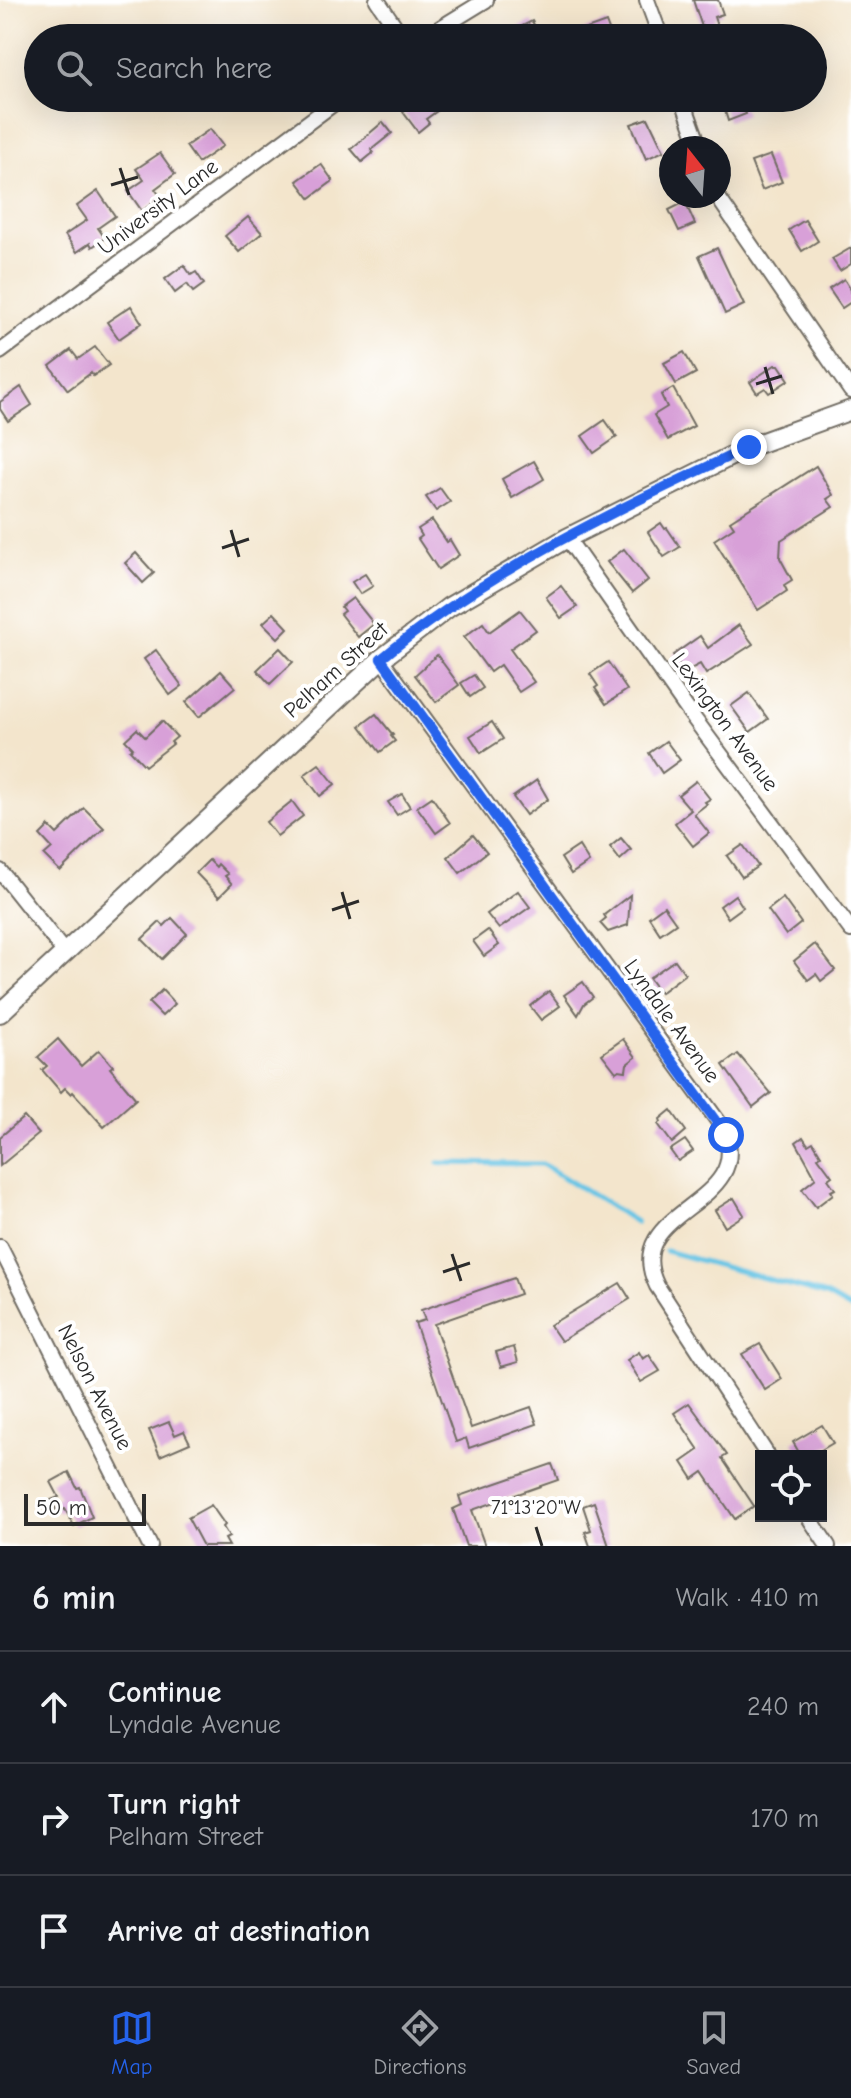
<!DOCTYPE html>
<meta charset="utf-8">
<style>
:root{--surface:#171b24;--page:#20242c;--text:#f1f3f6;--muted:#9ea1a6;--line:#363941;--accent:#2563eb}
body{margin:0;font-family:"Comic Neue",sans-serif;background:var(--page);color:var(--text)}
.controls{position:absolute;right:24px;bottom:24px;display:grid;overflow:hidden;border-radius:0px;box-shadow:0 8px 32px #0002}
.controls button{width:72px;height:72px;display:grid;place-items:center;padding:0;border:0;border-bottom:2px solid var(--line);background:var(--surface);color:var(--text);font:40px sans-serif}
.compass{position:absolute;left:659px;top:136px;width:72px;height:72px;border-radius:50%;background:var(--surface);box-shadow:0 8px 32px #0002;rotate:343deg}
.scale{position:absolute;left:24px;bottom:20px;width:122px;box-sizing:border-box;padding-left:8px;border:4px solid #2b2b2b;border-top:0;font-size:22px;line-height:28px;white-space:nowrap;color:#2b2b2b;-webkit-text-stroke:6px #fff;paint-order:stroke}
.stop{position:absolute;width:24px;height:24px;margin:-18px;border:6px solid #2563eb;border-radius:50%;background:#fff}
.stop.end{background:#2563eb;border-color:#fff;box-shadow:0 2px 8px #0008}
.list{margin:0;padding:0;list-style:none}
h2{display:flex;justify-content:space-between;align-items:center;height:104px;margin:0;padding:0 32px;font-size:34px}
h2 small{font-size:26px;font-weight:400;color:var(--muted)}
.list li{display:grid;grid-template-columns:52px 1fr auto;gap:24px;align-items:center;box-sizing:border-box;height:112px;padding:0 32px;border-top:2px solid var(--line)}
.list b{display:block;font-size:30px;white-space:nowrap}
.list p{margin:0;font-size:26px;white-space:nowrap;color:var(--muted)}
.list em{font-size:26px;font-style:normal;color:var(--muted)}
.icon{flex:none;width:44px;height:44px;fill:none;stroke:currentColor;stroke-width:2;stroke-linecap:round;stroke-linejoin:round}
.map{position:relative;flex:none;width:851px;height:1546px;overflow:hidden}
.search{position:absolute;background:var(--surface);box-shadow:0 8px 32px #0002;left:24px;right:24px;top:24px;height:88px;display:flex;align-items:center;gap:20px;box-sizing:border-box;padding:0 28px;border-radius:44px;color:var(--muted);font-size:30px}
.sheet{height:440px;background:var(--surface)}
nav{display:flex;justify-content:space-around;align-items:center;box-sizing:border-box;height:112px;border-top:2px solid var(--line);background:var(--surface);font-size:22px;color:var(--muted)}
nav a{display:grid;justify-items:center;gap:4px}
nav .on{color:var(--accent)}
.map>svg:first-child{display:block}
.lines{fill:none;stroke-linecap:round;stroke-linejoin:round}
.stream{stroke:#67c5e5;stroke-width:5}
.building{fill:#d8a0d8}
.minor-casing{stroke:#716c63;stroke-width:18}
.tertiary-casing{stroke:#716c63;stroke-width:22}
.minor{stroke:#fff;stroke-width:14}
.tertiary{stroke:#fff;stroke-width:18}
.route{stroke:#2563eb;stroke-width:10}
.ticks{fill:none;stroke:#2b2b2b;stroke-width:3}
.labels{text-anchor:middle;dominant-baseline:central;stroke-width:8;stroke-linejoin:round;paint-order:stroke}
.street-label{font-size:22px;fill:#2b2b2b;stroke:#fff}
.ticks-label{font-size:20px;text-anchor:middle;fill:#2b2b2b;stroke:#fff;stroke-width:8;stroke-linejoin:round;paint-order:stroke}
</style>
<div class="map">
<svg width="851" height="1546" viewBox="0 0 851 1546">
<rect width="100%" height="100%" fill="#fff"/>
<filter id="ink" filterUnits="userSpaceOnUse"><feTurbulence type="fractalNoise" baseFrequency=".0125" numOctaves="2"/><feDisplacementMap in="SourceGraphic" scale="16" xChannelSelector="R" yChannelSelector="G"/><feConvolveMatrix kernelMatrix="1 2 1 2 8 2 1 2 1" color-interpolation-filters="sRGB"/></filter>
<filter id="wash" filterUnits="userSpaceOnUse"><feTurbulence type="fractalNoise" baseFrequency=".006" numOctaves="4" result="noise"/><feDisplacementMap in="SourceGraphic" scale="32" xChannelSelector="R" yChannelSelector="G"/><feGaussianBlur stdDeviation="1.8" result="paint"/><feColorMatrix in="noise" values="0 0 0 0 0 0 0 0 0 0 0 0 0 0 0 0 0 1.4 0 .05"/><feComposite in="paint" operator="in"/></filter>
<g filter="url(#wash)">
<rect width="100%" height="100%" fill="#f3e5cc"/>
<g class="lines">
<g class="stream">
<polyline points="439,1163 542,1164 636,1222"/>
<polyline points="666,1251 826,1295 851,1309"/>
</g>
</g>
<g id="blocks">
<g class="building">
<polygon points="693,0 718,0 723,14 714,17 721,38 679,38 678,35 702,27"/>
<polygon points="532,21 541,38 498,38"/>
<polygon points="606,22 612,38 567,38 567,36"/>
<polygon points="410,98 426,98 437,111 426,119 429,123 418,132 403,112 414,104"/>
<polygon points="721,98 740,98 746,114 728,121"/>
<polygon points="648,118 664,151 646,159 631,124"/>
<polygon points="383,122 392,133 371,150 373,153 362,162 351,149"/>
<polygon points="210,129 223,146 198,163 186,146"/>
<polygon points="160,153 175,174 155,189 161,197 142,211 128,191 144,180 136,169"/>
<polygon points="771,155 782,182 762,190 751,162"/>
<polygon points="321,164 333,181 310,198 297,181"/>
<polygon points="98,191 115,216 98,228 105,238 92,247 90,243 77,252 65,235 87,220 77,206"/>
<polygon points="685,202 695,224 679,231 669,210"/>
<polygon points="248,217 262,233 239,252 225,236"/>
<polygon points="805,220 818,241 802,251 789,230"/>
<polygon points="717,248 744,305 725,314 699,256"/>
<polygon points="851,248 851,264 840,271 832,259"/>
<polygon points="184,265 191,275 196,272 204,284 193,292 187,284 175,293 165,279"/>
<polygon points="844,279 851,290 851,302 842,308 829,289"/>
<polygon points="131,306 142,323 119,339 107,322"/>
<polygon points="95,347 109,365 93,376 91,373 68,390 50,366 71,350 78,359"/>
<polygon points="684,352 696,373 676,384 664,363"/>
<polygon points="775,365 779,365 789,380 769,393 765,388 757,393 750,382"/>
<polygon points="21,387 32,405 8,421 0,409 0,402"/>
<polygon points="673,388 694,426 668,440 654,415 667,407 661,395"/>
<polygon points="605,420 617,437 594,453 582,436"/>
<polygon points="534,461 544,479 512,498 502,479"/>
<polygon points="816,466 833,495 827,499 833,507 781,540 780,558 792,580 784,585 787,591 758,610 714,540 734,527 730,521"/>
<polygon points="440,488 450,502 436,511 426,497"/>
<polygon points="432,520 447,542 450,540 459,555 438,569 418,539 422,536 418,529"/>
<polygon points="661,523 665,529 667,528 680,547 664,557 648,532"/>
<polygon points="624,549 648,580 632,593 607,562"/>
<polygon points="136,553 154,573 143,583 125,563"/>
<polygon points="365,574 373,586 360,594 352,582"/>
<polygon points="561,586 577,607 561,618 546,597"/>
<polygon points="353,598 374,624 358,637 340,614 344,611 341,607"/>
<polygon points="520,610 536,630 510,649 534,682 519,692 500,665 490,672 464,637 483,623 489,632"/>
<polygon points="274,613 288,628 278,638 263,623"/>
<polygon points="739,625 753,644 706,674 700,664 685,672 673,655 700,636 708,648"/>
<polygon points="280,648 293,662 270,684 257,670"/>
<polygon points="156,650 182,686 170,695 144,659"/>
<polygon points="437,655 459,685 436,702 415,675"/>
<polygon points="608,662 627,690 606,704 595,688 598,686 590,674"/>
<polygon points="221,671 235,687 199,717 186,702"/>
<polygon points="474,675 483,688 470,697 461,683"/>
<polygon points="749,693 768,719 750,732 731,706"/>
<polygon points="376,714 393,735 391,736 395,741 380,752 360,726"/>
<polygon points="162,721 177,737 171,742 173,744 145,766 130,750 133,748 125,740 137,729 145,737"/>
<polygon points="492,722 503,739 481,753 470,736"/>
<polygon points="666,741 680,760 662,773 649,753"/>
<polygon points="319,764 335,784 320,796 304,775"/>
<polygon points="537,780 548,799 526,815 513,797"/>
<polygon points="696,781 710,799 705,802 707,804 694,814 709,833 693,846 675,823 691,810 678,795"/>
<polygon points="402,794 410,807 397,815 388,802"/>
<polygon points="432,797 450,823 436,833 417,807"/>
<polygon points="292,801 303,816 277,836 266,822"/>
<polygon points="84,808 104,828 60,871 44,855 52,848 40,835 49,826 57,834"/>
<polygon points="473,835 487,852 460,873 448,857"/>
<polygon points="621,838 631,850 620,860 610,847"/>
<polygon points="743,845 758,866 742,877 727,856"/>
<polygon points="579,846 589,862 571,874 561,858"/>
<polygon points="209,860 216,867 218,864 228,874 225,876 232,884 219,897 196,873"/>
<polygon points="518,891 530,907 499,929 487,914"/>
<polygon points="630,895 628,925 608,932 600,923 606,918 604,915"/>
<polygon points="735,895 743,907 728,918 720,906"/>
<polygon points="783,898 801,923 786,935 768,910"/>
<polygon points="664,906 676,923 660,934 649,917"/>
<polygon points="172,918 187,934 162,959 142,939 160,922 164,926"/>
<polygon points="488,930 499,945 484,956 473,941"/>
<polygon points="815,944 835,970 821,981 816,974 808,980 794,961"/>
<polygon points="675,960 685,974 660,993 649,978"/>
<polygon points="583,982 593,997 584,1004 578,1015 564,995"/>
<polygon points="162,990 175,1004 162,1016 149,1003"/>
<polygon points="549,991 560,1006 541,1020 530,1006"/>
<polygon points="58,1039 81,1066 99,1050 113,1066 110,1068 136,1099 104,1127 73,1092 71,1094 65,1088 61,1092 42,1070 47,1066 38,1057"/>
<polygon points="623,1039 636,1057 627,1064 626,1071 619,1070 616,1072 602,1054"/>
<polygon points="738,1054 771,1093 753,1107 723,1065"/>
<polygon points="671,1110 686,1131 672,1143 658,1124 661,1122 660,1119"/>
<polygon points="24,1117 39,1134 0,1166 0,1137"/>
<polygon points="803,1137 808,1145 813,1142 821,1155 818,1157 832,1176 828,1179 835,1189 831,1191 833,1194 816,1207 802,1189 816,1178 796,1142"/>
<polygon points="685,1140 693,1151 678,1161 670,1150"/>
<polygon points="734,1198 744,1215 725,1227 715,1210"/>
<polygon points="514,1278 520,1294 434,1324 471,1428 531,1407 537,1424 469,1448 466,1438 456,1442 415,1323 425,1320 421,1310"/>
<polygon points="620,1283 630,1299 561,1341 550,1325"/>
<polygon points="760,1344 782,1379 765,1390 742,1354"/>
<polygon points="514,1347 518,1362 501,1367 496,1352"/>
<polygon points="639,1352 643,1359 649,1355 660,1371 641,1382 627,1360"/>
<polygon points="689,1403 727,1455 722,1458 754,1506 735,1519 703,1472 693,1479 682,1462 699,1450 674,1413"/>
<polygon points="169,1422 175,1435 184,1431 190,1443 160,1456 149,1430"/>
<polygon points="822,1425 833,1443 811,1456 801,1456 793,1442"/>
<polygon points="552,1464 558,1480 472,1510 485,1546 466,1546 453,1509 462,1505 459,1496"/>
<polygon points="69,1472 77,1488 80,1487 92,1517 74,1526 65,1509 58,1513 51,1500 59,1497 51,1482"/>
<polygon points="594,1502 609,1546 590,1546 585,1532 591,1530 583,1506"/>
<polygon points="211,1505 225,1525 223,1527 229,1537 225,1539 229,1546 203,1546 188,1518"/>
</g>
</g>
</g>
<g filter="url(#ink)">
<use href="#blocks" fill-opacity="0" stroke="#716c63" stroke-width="2"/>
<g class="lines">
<g class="minor-casing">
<g id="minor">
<polyline points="377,0 403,38"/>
<polyline points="647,0 661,38"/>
<polyline points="424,38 486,0"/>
<polyline points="682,98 700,148"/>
<polyline points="717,196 851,391"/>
<polyline points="0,352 341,98"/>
<polyline points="567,538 687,709 851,930"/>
<path d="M381,659L723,1128C759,1207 618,1208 657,1286L768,1456"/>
<polyline points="0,871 65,953"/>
<polyline points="0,1247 150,1546"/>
<polyline points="808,1516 828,1546"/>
</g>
</g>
<g class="tertiary-casing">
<polyline id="tertiary" points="0,1013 381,659 449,607 567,538 749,447 851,410"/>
</g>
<use href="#minor" class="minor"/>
<use href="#tertiary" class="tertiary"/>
</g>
</g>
<g class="lines" filter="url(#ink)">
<path class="route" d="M726,1135L381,659C489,569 622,507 749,447"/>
</g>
<path class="ticks" d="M120,168L129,195M111,185L138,177M765,367L773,394M756,384L782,376M231,530L239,557M222,548L249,539M342,892L350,919M332,910L359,901M452,1254L461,1281M443,1272L470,1263M536,1527L542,1546"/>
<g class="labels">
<g class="street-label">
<text transform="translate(158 207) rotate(-37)">University Lane</text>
<text transform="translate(336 670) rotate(-42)">Pelham Street</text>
<text transform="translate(725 722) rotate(54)">Lexington Avenue</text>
<text transform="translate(672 1021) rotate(54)">Lyndale Avenue</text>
<text transform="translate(95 1387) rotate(63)">Nelson Avenue</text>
</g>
</g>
<g class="ticks-label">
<text x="536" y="1514">71°13'20"W</text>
</g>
</svg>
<div class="controls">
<button><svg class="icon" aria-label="locate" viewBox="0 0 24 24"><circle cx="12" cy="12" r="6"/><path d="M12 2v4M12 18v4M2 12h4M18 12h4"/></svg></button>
</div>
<svg class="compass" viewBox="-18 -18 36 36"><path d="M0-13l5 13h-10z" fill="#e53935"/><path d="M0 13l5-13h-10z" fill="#9ea1a6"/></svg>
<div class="scale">50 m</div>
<div class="stop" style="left:726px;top:1135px"></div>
<div class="stop end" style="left:749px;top:447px"></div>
<div class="search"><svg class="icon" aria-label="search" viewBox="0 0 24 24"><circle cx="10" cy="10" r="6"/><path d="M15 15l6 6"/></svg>Search here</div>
</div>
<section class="sheet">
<h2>6 min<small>Walk · 410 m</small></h2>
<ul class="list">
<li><svg class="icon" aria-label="ahead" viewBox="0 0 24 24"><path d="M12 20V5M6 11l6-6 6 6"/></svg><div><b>Continue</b><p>Lyndale Avenue</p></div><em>240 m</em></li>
<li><svg class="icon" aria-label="right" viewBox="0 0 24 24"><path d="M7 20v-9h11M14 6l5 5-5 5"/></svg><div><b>Turn right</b><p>Pelham Street</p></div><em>170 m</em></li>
<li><svg class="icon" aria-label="arrive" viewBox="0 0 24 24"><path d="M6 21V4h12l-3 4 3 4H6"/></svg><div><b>Arrive at destination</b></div></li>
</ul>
</section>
<nav>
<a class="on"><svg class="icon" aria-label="map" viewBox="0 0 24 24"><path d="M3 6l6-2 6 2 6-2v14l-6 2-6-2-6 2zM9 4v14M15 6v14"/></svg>Map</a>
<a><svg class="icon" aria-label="directions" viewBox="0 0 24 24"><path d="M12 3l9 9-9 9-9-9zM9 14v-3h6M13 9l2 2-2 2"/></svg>Directions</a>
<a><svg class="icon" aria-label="saved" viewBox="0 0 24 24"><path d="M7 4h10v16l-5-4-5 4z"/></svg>Saved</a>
</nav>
